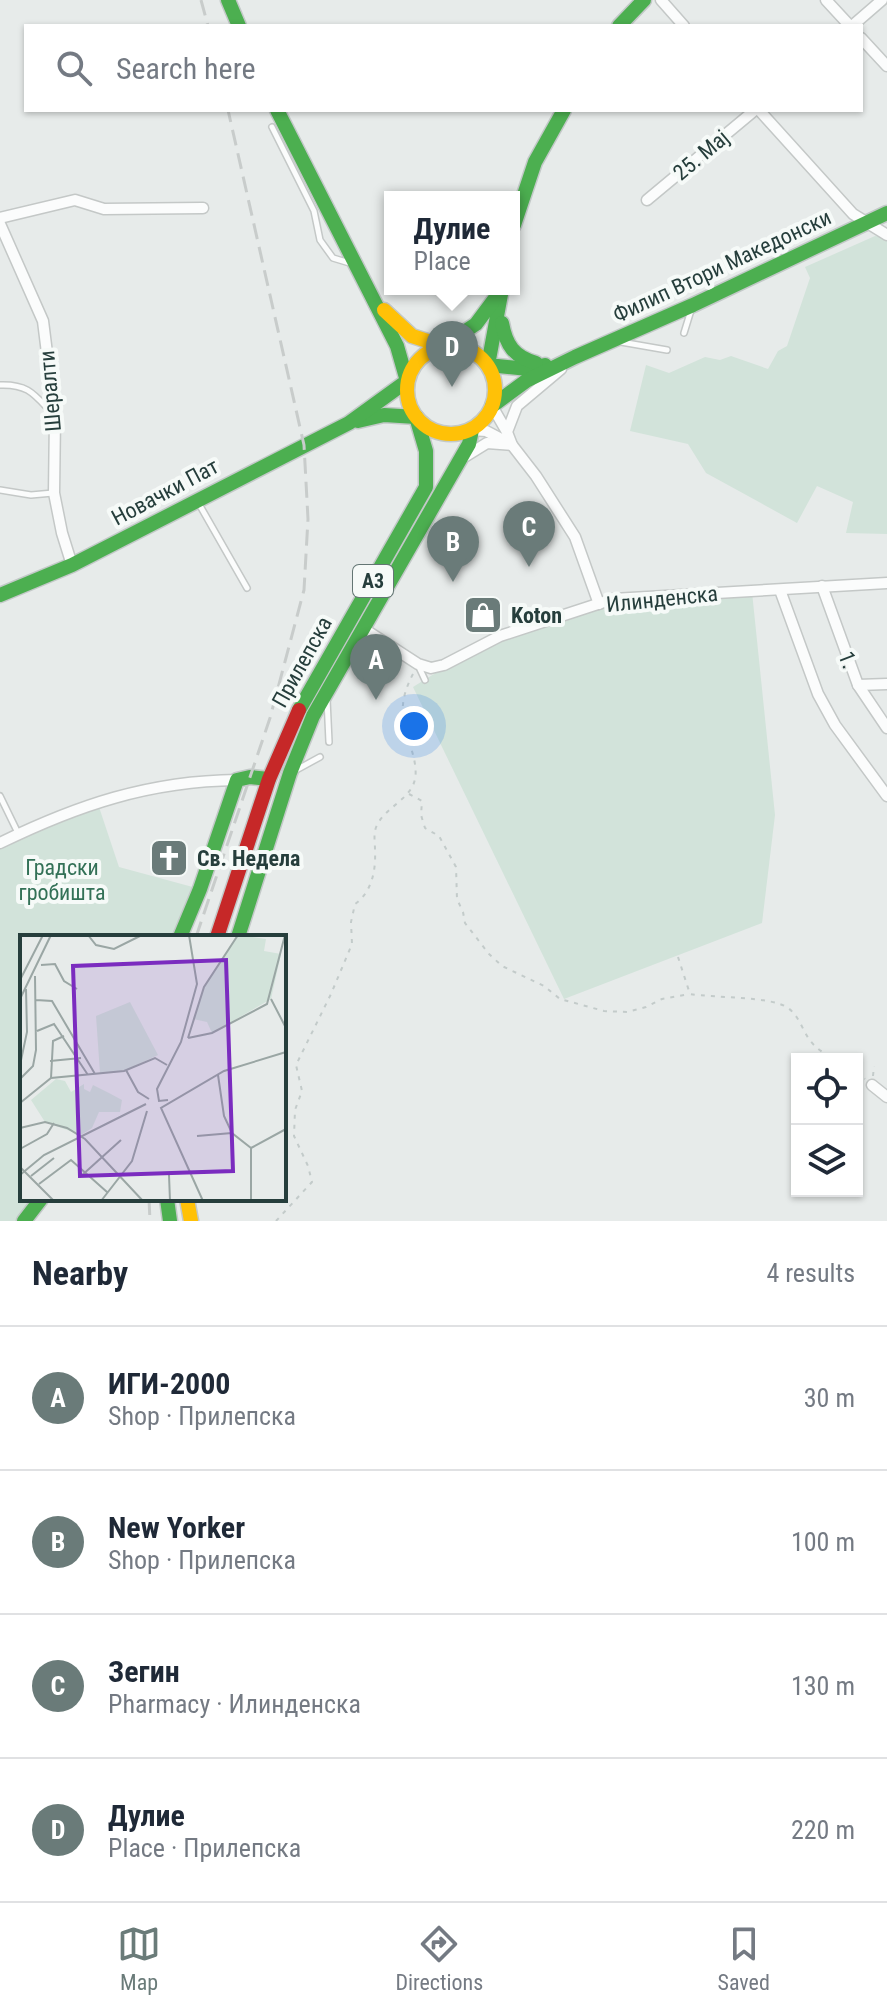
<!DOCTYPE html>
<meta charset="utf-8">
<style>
:root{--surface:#fff;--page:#f2f2f3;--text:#1f2937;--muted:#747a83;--line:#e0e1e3;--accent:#6a7b79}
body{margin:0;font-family:"Roboto Condensed",sans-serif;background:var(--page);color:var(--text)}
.controls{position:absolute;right:24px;bottom:24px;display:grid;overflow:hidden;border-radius:0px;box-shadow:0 2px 6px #0004}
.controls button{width:72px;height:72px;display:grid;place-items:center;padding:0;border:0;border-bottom:2px solid var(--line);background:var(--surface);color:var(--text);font:40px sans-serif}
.you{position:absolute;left:414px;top:726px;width:28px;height:28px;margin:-20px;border:6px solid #fff;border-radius:50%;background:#1a73e8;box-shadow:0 0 0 12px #1a73e833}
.badge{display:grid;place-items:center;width:52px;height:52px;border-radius:50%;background:var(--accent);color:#fff;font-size:26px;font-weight:700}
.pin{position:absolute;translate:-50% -66px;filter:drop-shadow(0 2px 4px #0008)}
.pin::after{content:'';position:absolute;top:42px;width:28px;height:24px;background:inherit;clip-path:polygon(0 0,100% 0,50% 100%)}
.popup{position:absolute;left:384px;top:191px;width:136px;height:104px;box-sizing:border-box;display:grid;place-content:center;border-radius:0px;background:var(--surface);filter:drop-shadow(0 2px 6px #0005);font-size:26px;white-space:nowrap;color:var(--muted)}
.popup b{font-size:30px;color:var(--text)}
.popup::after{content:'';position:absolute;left:50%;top:100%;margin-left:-16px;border:16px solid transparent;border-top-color:var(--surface)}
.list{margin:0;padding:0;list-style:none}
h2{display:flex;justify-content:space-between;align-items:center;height:104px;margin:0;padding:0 32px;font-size:34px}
h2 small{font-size:26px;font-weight:400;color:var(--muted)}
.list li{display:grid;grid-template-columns:52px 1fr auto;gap:24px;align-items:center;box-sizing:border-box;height:144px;padding:0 32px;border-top:2px solid var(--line)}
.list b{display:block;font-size:30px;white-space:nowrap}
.list p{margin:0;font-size:26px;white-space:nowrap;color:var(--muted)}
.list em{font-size:26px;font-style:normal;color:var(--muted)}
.icon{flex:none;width:44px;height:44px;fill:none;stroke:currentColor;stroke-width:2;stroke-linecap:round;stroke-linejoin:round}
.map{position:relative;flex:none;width:887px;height:1221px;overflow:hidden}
.search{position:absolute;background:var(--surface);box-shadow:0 2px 6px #0004;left:24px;right:24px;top:24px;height:88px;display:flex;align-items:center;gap:20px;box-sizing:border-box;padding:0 28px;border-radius:0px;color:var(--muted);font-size:30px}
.sheet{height:680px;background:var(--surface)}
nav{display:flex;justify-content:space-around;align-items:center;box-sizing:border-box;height:112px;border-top:2px solid var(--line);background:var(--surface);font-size:22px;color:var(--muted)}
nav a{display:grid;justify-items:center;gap:4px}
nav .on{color:var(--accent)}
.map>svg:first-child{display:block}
.green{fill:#d2e3da}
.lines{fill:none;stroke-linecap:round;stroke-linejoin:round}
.lane-casing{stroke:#c4c8c7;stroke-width:8}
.street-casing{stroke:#c4c8c7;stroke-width:13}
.fast-casing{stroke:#c3c9c8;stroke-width:17}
.slow-casing{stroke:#c3c9c8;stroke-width:17}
.jam-casing{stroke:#c3c9c8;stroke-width:17}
.path{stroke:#c3cbca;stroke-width:2;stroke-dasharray:4 6;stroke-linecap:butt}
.lane{stroke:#fbfcfc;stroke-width:5}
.street{stroke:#fbfcfc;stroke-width:10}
.fast{stroke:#4caf50;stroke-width:14}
.slow{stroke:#ffc107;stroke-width:14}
.jam{stroke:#c62828;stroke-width:14}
.rail{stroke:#c8cccb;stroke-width:3;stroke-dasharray:16 8;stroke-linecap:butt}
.labels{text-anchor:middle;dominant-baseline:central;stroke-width:8;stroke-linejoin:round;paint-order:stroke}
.shield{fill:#f6faf8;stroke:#647674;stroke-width:2}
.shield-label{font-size:20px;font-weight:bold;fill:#263e3c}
.street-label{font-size:22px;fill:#263e3c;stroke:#f6faf8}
.poi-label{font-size:22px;font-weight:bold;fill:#263e3c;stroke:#f6faf8;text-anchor:start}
.park-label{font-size:22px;fill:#337157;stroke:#f6faf8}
.inset-road{fill:none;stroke:#9aa6a4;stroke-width:2}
.view{fill:#7b2cbf;fill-opacity:0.15;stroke:#7b2cbf;stroke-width:4}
.inset-edge{fill:none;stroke:#263e3c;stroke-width:4}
</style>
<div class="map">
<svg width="887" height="1221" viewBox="0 0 887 1221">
<rect width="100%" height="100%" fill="#e7ebea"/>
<g class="green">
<polygon points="875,236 887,238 887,534 846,533 853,502 817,486 797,523 706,473 688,444 630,431 646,365 669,373 705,357 720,360 731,356 768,369 778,351 787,346 810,278 805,267"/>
<polygon points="752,592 775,815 762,923 564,999 413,687 482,644 613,599"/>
<polygon points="97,801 119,867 200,889 180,937 22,937 22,1199 41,1199 24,1221 0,1221 0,843"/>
</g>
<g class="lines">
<g class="lane-casing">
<g id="lane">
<polyline points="272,127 314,211 320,240 333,258 353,264"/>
<polyline points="684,333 692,307"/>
<polyline points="621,342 667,350"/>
<path d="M0,385C28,384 34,394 52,413"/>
<polyline points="0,490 31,495 53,493"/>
<polyline points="199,504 247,588"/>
<polyline points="418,665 425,680"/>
<polyline points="327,699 329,742"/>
<polyline points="298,769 320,757"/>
<polyline points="0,796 18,833"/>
</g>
</g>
<g class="street-casing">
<g id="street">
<polyline points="661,0 684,26"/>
<polyline points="826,0 850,26"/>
<polyline points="852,26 882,0"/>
<polyline points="861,38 887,66"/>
<polyline points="759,110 853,214 887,235"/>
<polyline points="647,200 755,110"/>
<polyline points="0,218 75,200 104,209 203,208"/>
<polyline points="0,224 43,321 55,417 54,493 62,533 72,565"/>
<polyline points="561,369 517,406 507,432 512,445 536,476 575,537 599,604"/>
<polyline points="492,406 507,432"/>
<polyline points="472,430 486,431 507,442"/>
<polyline points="466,456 487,443 512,445"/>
<polyline points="822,586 858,685 887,728"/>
<polyline points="780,590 818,694 835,725 887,796"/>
<polyline points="364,629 418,664 431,668 444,665 500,636 613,599 887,583"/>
<polyline points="858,685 887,684"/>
<path d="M0,843C78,805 149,781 237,780"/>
<polyline points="872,1085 887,1097"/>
</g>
</g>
<g class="fast-casing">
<g id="fast">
<polyline points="228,0 239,26"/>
<polyline points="619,26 644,0"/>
<polyline points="277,110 397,346 407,381"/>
<polyline points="514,225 535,162 564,110"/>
<polyline points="502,289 488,365 528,369 545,365"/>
<path d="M502,323C506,345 514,357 536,363"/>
<polyline points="443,346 476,324 502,289"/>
<polyline points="492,406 526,381 575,357 693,305 887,213"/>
<polyline points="358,421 384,415 416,417"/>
<polyline points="0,595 72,565 349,423 407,381"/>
<polyline points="299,710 426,487 426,451 416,417"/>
<polyline points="180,937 200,889 237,780 250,777 269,779"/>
<polyline points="238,937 290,773 313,716 469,444 472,430"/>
<polyline points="167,1199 170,1221"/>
<polyline points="24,1221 41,1199"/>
</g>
</g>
<g class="slow-casing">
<g id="slow">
<polyline points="384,310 412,336 443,346"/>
<circle cx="451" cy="390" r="44"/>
<polyline points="187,1199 191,1221"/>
</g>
</g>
<g class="jam-casing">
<polyline id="jam" points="217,937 269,779 299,710"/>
</g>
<g class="path">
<polyline points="409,794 422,801 421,815 425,828 439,836 456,867 457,899 463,912 465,923 489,954 502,966 544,986 560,999 604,1011 627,1012 646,1007 662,999 690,994"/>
<path d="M678,957L690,994C714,998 772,996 788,1008C799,1016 802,1029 809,1039C815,1048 825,1054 834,1059"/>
<polyline points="857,1072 865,1079"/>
<polyline points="873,1076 874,1066"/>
<path d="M276,1221L312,1182L308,1166L294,1136L295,1110L302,1091L296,1065L331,994L352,944L351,922L355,904C372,892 376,870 375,850C375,841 373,833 377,825C386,807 411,799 415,779C417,770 414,757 411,748C401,717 398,702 414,672"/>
</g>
<use href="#lane" class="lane"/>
<use href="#street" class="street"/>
<use href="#fast" class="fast"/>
<use href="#slow" class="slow"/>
<use href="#jam" class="jam"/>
<g class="rail">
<polyline points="201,0 208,26"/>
<polyline points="196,937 270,718 304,590 308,519 304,445 228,110"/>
<polyline points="149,1199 150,1221"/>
</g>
</g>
<defs>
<g id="shop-square" transform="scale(2)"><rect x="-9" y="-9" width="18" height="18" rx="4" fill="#6a7b79" stroke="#f6faf8"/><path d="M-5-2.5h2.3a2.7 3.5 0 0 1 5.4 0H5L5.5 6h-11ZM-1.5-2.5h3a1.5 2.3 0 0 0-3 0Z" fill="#fff"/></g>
<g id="church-square" transform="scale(2)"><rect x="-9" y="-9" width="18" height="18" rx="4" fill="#6a7b79" stroke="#f6faf8"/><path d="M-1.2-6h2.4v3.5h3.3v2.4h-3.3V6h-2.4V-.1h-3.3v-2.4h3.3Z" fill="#fff"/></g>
</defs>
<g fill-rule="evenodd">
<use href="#shop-square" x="483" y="615"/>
<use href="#church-square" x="169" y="858"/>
</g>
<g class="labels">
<rect class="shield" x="353" y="565" width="40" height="32" rx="6"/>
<g class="shield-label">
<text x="373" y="581">A3</text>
</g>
<g class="street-label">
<text transform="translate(701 155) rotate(-40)">25. Мај</text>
<text transform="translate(722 266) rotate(-25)">Филип Втори Македонски</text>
<text transform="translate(50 391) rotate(-95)">Шералти</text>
<text transform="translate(165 492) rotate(-28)">Новачки Пат</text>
<text transform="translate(662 599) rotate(-6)">Илинденска</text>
<text transform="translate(848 660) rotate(69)">1.</text>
<text transform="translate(302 662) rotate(-61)">Прилепска</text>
</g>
<g class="poi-label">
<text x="511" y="615">Koton</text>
<text x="197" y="858">Св. Недела</text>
</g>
<g class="park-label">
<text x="62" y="867">Градски<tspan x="62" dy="25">гробишта</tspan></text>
</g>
</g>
<g transform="translate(20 935)">
<rect width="266" height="266" fill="#e7ebea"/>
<path d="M218,0L246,4L244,16L261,19L251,64L192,98L187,87L173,84L184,52ZM110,67L138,120L104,136L80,138L76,81ZM36,144L45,146L51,157L64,149V154L70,157L73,150L89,158L102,165L100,177H79L72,193L61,200L25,187L11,165Z" fill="#d2e3da"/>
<path class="inset-road" d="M68,0L76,10L94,14L122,0M21,30L35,29L44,46L57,54M0,45L23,0M0,64L31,0M251,64L266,93M16,65L32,66L75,139M17,96L34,89L68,140M168,103L192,98L247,69L265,0M168,103L184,52L218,0M30,126L61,123M0,130L7,97L6,54M106,135L118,157L129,164M198,140L204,181L212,198L231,213M31,143L33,106L44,101M0,144L13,131L16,115L15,41M148,165L139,166L137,154L161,107L177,49L169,0M0,168L31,143L104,136L135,123L147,130M0,193L25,187L47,193L65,204L123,266M177,201L212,198M231,213L266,194M0,214L27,199L34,188M0,232L34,266M0,240L24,220L126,169M149,240L150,266M11,241L34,223M60,242L101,205M19,249L51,225L87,257M81,266L112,226L127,176M183,266L141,173L204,136L266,117M231,266V213"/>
<path class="view" d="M206,25L213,236L60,241L53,31Z"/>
<rect width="266" height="266" class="inset-edge"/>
</g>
</svg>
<div class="controls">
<button><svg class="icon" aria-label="locate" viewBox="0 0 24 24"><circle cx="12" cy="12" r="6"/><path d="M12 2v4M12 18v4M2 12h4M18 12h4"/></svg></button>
<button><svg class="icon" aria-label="layers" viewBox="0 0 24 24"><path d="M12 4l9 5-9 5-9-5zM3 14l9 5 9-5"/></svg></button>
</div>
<div class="you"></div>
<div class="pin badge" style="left:376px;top:700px">A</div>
<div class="pin badge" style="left:453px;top:582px">B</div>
<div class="pin badge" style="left:529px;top:567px">C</div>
<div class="pin badge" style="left:452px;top:387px">D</div>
<div class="popup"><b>Дулие</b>Place</div>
<div class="search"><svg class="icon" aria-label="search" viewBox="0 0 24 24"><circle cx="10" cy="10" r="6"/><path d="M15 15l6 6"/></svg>Search here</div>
</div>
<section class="sheet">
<h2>Nearby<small>4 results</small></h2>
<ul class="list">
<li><span class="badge">A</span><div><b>ИГИ-2000</b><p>Shop · Прилепска</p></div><em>30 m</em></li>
<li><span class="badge">B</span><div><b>New Yorker</b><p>Shop · Прилепска</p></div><em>100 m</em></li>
<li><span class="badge">C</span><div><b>Зегин</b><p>Pharmacy · Илинденска</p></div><em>130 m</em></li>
<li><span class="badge">D</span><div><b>Дулие</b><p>Place · Прилепска</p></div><em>220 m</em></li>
</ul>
</section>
<nav>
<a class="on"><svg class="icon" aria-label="map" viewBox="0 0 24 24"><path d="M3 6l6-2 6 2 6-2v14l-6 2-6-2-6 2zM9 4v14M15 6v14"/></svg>Map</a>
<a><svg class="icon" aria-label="directions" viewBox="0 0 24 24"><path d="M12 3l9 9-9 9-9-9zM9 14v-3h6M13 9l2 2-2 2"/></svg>Directions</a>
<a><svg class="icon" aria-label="saved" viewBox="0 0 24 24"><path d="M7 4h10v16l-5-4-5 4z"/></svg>Saved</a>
</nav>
